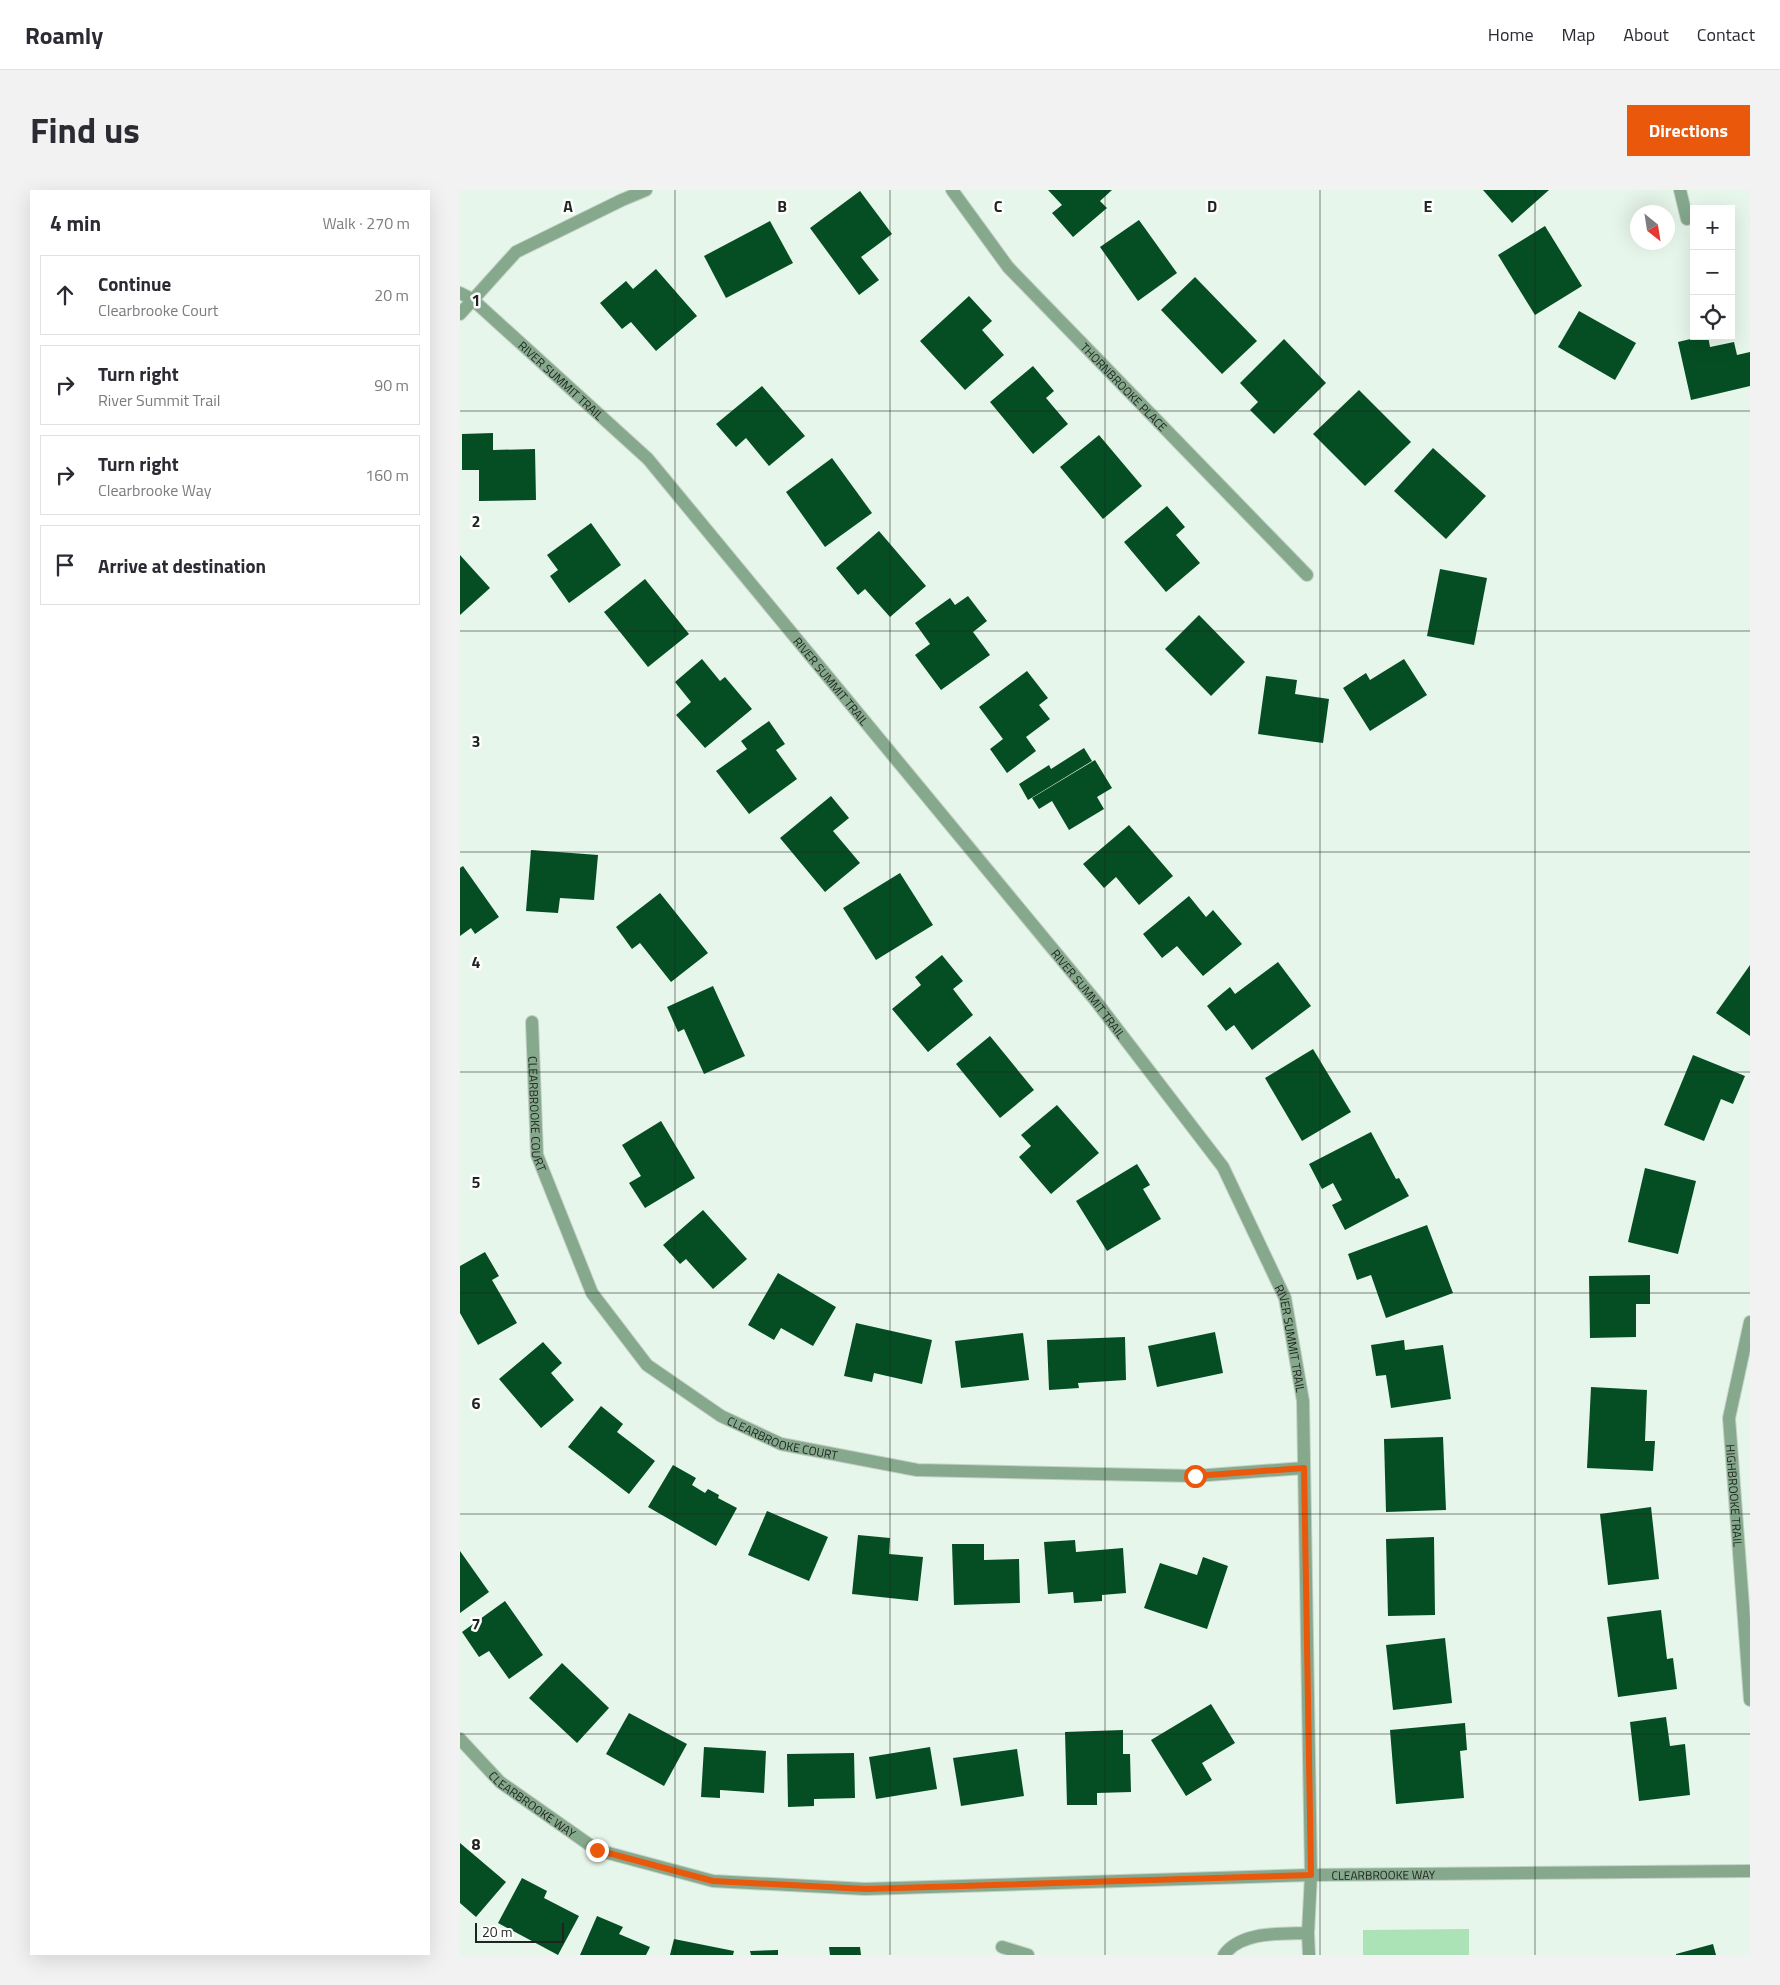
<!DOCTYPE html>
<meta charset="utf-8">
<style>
:root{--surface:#fff;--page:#f2f2f3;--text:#2b2b33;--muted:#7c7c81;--line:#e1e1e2;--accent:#ea580c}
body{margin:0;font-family:"Titillium Web",sans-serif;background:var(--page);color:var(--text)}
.controls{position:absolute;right:15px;top:15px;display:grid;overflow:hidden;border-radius:0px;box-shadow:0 5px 20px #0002}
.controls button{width:45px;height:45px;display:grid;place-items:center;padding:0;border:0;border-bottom:1px solid var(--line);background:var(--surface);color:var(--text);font:25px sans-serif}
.compass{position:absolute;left:1170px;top:15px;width:45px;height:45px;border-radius:50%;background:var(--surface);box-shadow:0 5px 20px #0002;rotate:150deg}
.scale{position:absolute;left:15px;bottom:12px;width:89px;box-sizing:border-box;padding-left:5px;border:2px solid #1e241f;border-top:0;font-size:14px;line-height:18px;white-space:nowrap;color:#1e241f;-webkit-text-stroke:4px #fefefe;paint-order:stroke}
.stop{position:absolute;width:15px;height:15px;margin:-11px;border:4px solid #ea580c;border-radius:50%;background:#fff}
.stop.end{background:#ea580c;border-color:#fff;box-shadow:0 1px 5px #0008}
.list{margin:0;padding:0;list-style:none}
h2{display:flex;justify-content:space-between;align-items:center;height:65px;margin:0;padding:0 20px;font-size:21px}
h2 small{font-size:16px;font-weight:400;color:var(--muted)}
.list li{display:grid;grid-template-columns:32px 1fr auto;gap:15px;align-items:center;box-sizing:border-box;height:80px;margin:0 10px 10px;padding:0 10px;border:1px solid var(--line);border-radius:0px}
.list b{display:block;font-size:19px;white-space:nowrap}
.list p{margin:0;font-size:16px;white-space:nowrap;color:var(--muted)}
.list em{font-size:16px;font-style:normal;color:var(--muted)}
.icon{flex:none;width:28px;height:28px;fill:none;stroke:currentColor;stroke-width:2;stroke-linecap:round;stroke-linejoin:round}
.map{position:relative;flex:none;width:1290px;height:1765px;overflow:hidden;border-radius:0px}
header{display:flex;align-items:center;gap:30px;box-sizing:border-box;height:70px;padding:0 25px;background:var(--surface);border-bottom:1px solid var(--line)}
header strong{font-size:24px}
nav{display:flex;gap:28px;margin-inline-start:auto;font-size:18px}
.intro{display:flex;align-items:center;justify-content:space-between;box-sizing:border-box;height:120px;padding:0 30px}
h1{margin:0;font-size:35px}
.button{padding:12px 22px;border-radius:0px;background:var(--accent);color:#fff;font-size:18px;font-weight:700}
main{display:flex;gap:30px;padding:0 30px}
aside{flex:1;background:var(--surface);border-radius:0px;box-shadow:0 5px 20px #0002}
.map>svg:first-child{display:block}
.green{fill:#abe2b6}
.building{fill:#054e23}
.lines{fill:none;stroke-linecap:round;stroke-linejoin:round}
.service-casing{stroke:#c3d0c5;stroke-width:14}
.minor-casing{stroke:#c3d0c5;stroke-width:14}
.service{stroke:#86a88d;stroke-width:12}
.minor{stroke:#86a88d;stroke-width:12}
.route{stroke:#ea580c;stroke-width:6}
.grid{fill:none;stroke:#1e241f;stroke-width:1;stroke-opacity:0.55}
.labels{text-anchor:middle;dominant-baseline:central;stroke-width:5;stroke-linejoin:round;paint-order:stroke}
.street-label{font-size:12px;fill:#1e241f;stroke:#fefefe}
.grid-label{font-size:16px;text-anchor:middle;font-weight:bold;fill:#1e241f;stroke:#fefefe;stroke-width:5;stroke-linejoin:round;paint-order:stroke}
</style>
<header>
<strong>Roamly</strong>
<nav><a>Home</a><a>Map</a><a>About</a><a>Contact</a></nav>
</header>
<div class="intro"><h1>Find us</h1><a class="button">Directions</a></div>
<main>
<aside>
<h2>4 min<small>Walk · 270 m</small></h2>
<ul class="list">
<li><svg class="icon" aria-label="ahead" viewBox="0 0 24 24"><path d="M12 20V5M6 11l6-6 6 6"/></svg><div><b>Continue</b><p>Clearbrooke Court</p></div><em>20 m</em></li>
<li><svg class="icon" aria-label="right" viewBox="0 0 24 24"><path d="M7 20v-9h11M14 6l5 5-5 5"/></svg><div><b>Turn right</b><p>River Summit Trail</p></div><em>90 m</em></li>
<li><svg class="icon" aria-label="right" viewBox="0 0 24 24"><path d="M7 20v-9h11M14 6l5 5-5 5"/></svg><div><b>Turn right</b><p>Clearbrooke Way</p></div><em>160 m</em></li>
<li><svg class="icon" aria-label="arrive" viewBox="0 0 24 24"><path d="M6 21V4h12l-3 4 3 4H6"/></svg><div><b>Arrive at destination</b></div></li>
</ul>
</aside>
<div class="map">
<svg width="1290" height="1765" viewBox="0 0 1290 1765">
<rect width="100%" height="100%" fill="#e7f6ea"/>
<polygon class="green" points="1009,1739 1009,1765 903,1765 903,1740"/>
<g class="building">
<polygon points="588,0 652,0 640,11 647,18 613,47 592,23 602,15"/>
<polygon points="1023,0 1089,0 1052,33"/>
<polygon points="400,1 432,44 401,67 419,90 399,105 350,38"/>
<polygon points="679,30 717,83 678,111 640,57"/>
<polygon points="310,31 333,73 266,108 244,66"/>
<polygon points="1085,36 1122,96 1075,125 1038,65"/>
<polygon points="196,79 237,126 196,161 171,132 162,139 140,113 166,91 173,99"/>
<polygon points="735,87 797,151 762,184 701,120"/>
<polygon points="509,106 532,131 522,140 544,165 505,200 460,151"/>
<polygon points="1119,121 1176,153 1155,190 1098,157"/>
<polygon points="1243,146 1248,146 1250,157 1274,152 1277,165 1290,162 1290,196 1231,210 1218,152"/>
<polygon points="824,149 866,193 814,244 790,220 798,212 780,193"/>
<polygon points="573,176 594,201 586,208 608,234 573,264 530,212"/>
<polygon points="302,196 345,246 309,276 286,248 276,257 256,234"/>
<polygon points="899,200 951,252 905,296 853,244"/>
<polygon points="33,243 33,260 75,259 76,310 19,311 19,280 2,280 2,244"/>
<polygon points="639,245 682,296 643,329 600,277"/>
<polygon points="973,258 1026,306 986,349 934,301"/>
<polygon points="372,268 412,323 365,357 326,302"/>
<polygon points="707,316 725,337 716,345 740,373 706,402 664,352"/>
<polygon points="131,333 161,375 109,413 90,386 98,380 87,365"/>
<polygon points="419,341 466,396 430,427 405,399 398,405 376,378"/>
<polygon points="0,365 30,398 0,425"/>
<polygon points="980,379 1027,388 1014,455 967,446"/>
<polygon points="185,389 229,444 188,477 144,422"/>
<polygon points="508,406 527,431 513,442 530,465 481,500 455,465 470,454 455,433 490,408 495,415"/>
<polygon points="739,425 785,472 751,506 705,459"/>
<polygon points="242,469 260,491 265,487 292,519 245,558 216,525 231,512 215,492"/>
<polygon points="944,469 967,505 910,541 883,498 906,483 910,490"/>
<polygon points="567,481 588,508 579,515 590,529 566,547 576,561 547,583 530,559 543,549 519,517"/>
<polygon points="806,486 837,490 835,504 869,509 863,553 798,544"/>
<polygon points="309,531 325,554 316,560 337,589 289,624 256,581 287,559 281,551"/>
<polygon points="624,558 632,571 568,610 559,594 589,575 591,579"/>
<polygon points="635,570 652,598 637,607 644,619 609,640 592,611 579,619 572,608"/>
<polygon points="371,606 389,628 373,641 400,673 365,702 320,648"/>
<polygon points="669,635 713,686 679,715 656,687 644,698 623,674"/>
<polygon points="71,660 138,665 134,710 100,708 98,723 66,721"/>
<polygon points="3,676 39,727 15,744 11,738 0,746 0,678"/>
<polygon points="440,683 473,735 416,770 383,718"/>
<polygon points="200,703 248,763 211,792 180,753 172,759 156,737"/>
<polygon points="729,706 746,727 753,720 782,754 743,786 717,756 702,768 683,744"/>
<polygon points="482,765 503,791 493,799 513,825 468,862 432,819 461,795 455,787"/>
<polygon points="818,772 851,816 792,860 774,835 766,841 747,816 770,797 775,804"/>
<polygon points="1290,775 1290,846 1256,823"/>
<polygon points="253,796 285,866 244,884 224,839 218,842 207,817"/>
<polygon points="530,846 574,900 540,928 496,874"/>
<polygon points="853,859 891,922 842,951 805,888"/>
<polygon points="1233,865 1285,886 1273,914 1261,909 1244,951 1204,935"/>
<polygon points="597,915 639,963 591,1004 559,967 571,956 561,945"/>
<polygon points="201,931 235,988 185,1018 169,993 181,986 162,955"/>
<polygon points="911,942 936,989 939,988 949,1006 885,1040 872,1015 882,1010 873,993 862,999 849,974"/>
<polygon points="677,974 690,995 683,999 701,1029 647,1061 616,1011"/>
<polygon points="1185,978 1236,991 1218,1064 1168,1052"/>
<polygon points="243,1020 287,1069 253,1099 226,1069 220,1074 203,1055"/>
<polygon points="967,1035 993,1103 926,1128 911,1085 897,1090 888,1064"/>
<polygon points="25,1062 39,1086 32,1090 57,1133 18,1155 0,1123 0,1076"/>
<polygon points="318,1083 376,1117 353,1156 321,1138 314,1150 288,1135"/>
<polygon points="1190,1085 1190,1114 1176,1114 1176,1147 1130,1148 1129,1086"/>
<polygon points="396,1133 472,1150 462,1194 414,1183 412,1192 384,1186"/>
<polygon points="755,1142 763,1183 697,1197 688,1156"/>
<polygon points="563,1143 569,1190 501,1198 495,1151"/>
<polygon points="665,1147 666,1190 618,1193 619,1198 589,1200 587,1150"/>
<polygon points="944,1150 945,1160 983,1155 991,1209 931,1218 926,1185 916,1186 911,1155"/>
<polygon points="83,1152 102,1173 91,1183 114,1210 81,1238 39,1189"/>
<polygon points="1131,1197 1187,1200 1185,1251 1195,1251 1193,1281 1127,1278"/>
<polygon points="141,1216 163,1234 157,1242 195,1271 169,1304 108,1257"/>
<polygon points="983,1247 986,1320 926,1322 924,1249"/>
<polygon points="213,1275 236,1288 232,1295 245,1303 248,1299 259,1305 258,1308 277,1318 256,1356 188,1317"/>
<polygon points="1191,1317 1199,1389 1148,1395 1140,1324"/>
<polygon points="307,1321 368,1347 349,1391 288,1365"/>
<polygon points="398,1345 430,1348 429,1364 463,1367 458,1411 392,1404"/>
<polygon points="974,1347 975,1425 928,1426 926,1349"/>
<polygon points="615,1350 616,1362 663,1358 666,1403 642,1405 642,1411 614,1413 613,1402 588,1404 584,1352"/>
<polygon points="492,1354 524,1354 524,1370 559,1369 560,1413 494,1415"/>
<polygon points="0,1361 29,1402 0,1423"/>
<polygon points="743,1367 768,1376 747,1439 684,1418 700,1373 737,1385"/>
<polygon points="45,1411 83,1465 49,1489 29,1461 19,1467 2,1442"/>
<polygon points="1201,1420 1207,1469 1213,1468 1217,1499 1158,1507 1147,1427"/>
<polygon points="985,1448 992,1513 933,1520 926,1455"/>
<polygon points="102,1473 149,1518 117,1553 69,1508"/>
<polygon points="751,1514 775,1553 742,1573 752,1590 726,1606 691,1550"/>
<polygon points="169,1523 227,1554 204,1596 146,1564"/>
<polygon points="1206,1527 1210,1556 1225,1554 1230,1605 1179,1611 1170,1532"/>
<polygon points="1005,1533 1007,1560 1000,1561 1004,1608 936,1614 930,1540"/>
<polygon points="663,1540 663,1564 670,1564 671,1602 637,1603 637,1615 607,1615 605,1542"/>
<polygon points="244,1557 306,1561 304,1603 260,1600 260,1608 241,1607"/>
<polygon points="470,1557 477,1599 416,1609 409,1567"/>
<polygon points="557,1559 564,1606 501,1616 493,1568"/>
<polygon points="394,1563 395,1608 354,1609 354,1616 328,1617 327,1564"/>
<polygon points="0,1653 46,1692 16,1727 0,1713"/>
<polygon points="62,1688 87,1701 84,1708 119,1726 98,1765 38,1733"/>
<polygon points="137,1726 163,1737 159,1744 190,1757 186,1765 120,1765"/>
<polygon points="214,1749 274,1761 273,1765 210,1765"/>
<polygon points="1253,1754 1256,1765 1216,1765 1216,1764"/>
<polygon points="369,1757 400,1757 401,1765 370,1765"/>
<polygon points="318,1760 318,1765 291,1765 290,1761"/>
</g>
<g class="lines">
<g class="service-casing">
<g id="service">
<polyline points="542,1757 568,1765"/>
<path d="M764,1765C781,1741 821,1744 848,1743"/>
<polyline points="849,1765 848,1743 851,1685"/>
</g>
</g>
<g class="minor-casing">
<g id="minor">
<path id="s1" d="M492,0L548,77L847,385"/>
<polyline points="1220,0 1227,29"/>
<path id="s2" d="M0,103L12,109L188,269L635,810L763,977L825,1108L843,1211L851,1685"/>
<polyline points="0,124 56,62 162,10 186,0"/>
<path id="s3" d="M72,832L77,965L132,1103L187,1175L261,1226L321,1254L457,1280L735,1286L844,1278"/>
<path id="s4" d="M1290,1132L1269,1228L1290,1510"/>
<path id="s5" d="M0,1549L40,1592L137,1660L253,1691L405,1699L851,1685L1290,1681"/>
</g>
</g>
<use href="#service" class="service"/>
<use href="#minor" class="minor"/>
</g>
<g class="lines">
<polyline class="route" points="137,1660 253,1691 406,1699 851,1685 844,1278 735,1286"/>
</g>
<path class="grid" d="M215,0V1765M430,0V1765M645,0V1765M860,0V1765M1075,0V1765M0,221H1290M0,441H1290M0,662H1290M0,882H1290M0,1103H1290M0,1324H1290M0,1544H1290"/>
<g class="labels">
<g class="street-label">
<text stroke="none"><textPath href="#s2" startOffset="134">RIVER SUMMIT TRAIL</textPath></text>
<text stroke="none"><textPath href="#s1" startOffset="262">THORNBROOKE PLACE</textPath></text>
<text stroke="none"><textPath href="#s2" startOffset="539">RIVER SUMMIT TRAIL</textPath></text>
<text stroke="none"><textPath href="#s2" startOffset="944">RIVER SUMMIT TRAIL</textPath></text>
<text stroke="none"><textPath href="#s3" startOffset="92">CLEARBROOKE COURT</textPath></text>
<text stroke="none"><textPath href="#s2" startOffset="1349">RIVER SUMMIT TRAIL</textPath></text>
<text stroke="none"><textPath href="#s3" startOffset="528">CLEARBROOKE COURT</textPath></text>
<text stroke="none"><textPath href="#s4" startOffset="176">HIGHBROOKE TRAIL</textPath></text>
<text stroke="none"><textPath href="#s5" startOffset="98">CLEARBROOKE WAY</textPath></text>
<text stroke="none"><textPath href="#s5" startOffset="968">CLEARBROOKE WAY</textPath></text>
</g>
</g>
<g class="grid-label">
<text x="108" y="22">A</text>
<text x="322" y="22">B</text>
<text x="538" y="22">C</text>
<text x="752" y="22">D</text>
<text x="968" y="22">E</text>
<text x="16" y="116">1</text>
<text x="16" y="337">2</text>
<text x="16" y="557">3</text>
<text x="16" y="778">4</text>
<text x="16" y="998">5</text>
<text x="16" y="1219">6</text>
<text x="16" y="1440">7</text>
<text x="16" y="1660">8</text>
</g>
</svg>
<div class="controls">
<button>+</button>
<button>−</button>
<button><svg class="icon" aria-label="locate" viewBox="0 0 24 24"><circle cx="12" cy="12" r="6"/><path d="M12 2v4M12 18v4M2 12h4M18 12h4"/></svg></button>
</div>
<svg class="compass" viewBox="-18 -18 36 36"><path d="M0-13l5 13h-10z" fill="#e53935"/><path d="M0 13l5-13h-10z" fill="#7c7c81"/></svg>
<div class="scale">20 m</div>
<div class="stop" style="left:735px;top:1286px"></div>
<div class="stop end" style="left:137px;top:1660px"></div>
</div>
</main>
